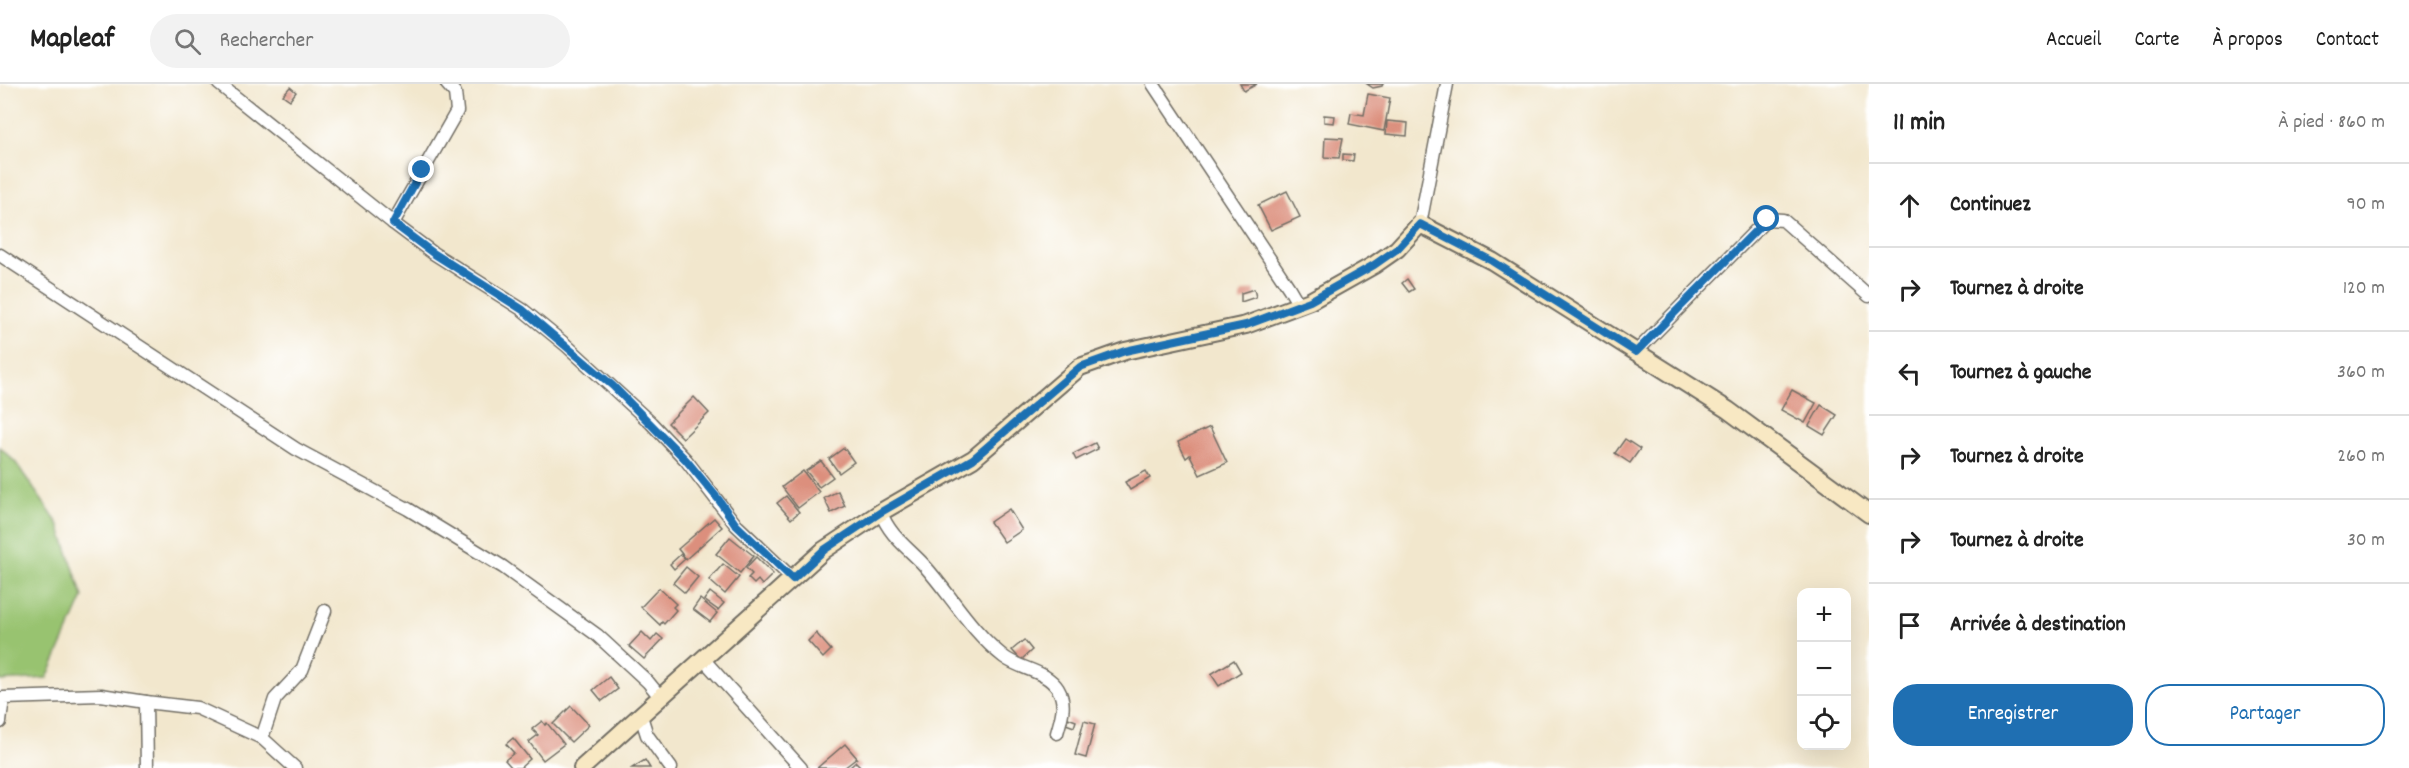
<!DOCTYPE html>
<html lang="fr">
<meta charset="utf-8">
<style>
:root{--surface:#fff;--page:#f2f2f2;--text:#222;--muted:#767676;--line:#e0e0e0;--accent:#1f6fb2}
body{margin:0;font-family:Dekko,sans-serif;background:var(--page);color:var(--text)}
.controls{position:absolute;right:18px;bottom:18px;display:grid;overflow:hidden;border-radius:12px;box-shadow:0 6px 24px #0002}
.controls button{width:54px;height:54px;display:grid;place-items:center;padding:0;border:0;border-bottom:2px solid var(--line);background:var(--surface);color:var(--text);font:30px sans-serif}
.stop{position:absolute;width:18px;height:18px;margin:-14px;border:4px solid #1f6fb2;border-radius:50%;background:#fff}
.stop.end{background:#1f6fb2;border-color:#fff;box-shadow:0 2px 6px #0008}
.list{margin:0;padding:0;list-style:none}
h2{display:flex;justify-content:space-between;align-items:center;height:78px;margin:0;padding:0 24px;font-size:26px}
h2 small{font-size:20px;font-weight:400;color:var(--muted)}
.list li{display:grid;grid-template-columns:39px 1fr auto;gap:18px;align-items:center;box-sizing:border-box;height:84px;padding:0 24px;border-top:2px solid var(--line)}
.list b{display:block;font-size:22px;white-space:nowrap}
.list em{font-size:20px;font-style:normal;color:var(--muted)}
.actions{display:flex;gap:12px;padding:18px 24px}
.actions a{flex:1;padding:14px 0;border:2px solid var(--accent);border-radius:24px;text-align:center;font-size:21px;color:var(--accent)}
.actions .main{background:var(--accent);color:#fff}
.icon{flex:none;width:33px;height:33px;fill:none;stroke:currentColor;stroke-width:2;stroke-linecap:round;stroke-linejoin:round}
.map{position:relative;flex:none;width:1869px;height:684px;overflow:hidden}
header{display:flex;align-items:center;gap:36px;box-sizing:border-box;height:84px;padding:0 30px;background:var(--surface);border-bottom:2px solid var(--line)}
header strong{font-size:28px}
nav{display:flex;gap:33px;margin-inline-start:auto;font-size:21px}
.search{width:420px;height:54px;background:var(--page);display:flex;align-items:center;gap:15px;box-sizing:border-box;padding:0 21px;border-radius:33px;color:var(--muted);font-size:22px}
main{display:flex}
aside{flex:1;background:var(--surface)}
.map>svg:first-child{display:block}
.green{fill:#98c370;stroke:#62774e;stroke-width:1.5}
.building{fill:#dc8f7d}
.lines{fill:none;stroke-linecap:round;stroke-linejoin:round}
.minor-casing{stroke:#716d64;stroke-width:15}
.secondary-casing{stroke:#716d64;stroke-width:20}
.minor{stroke:#fff;stroke-width:12}
.secondary{stroke:#f8e8c3;stroke-width:16}
.route{stroke:#1f6fb2;stroke-width:8}
</style>
<header>
<strong>Mapleaf</strong>
<div class="search"><svg class="icon" aria-label="search" viewBox="0 0 24 24"><circle cx="10" cy="10" r="6"/><path d="M15 15l6 6"/></svg>Rechercher</div>
<nav><a>Accueil</a><a>Carte</a><a>À propos</a><a>Contact</a></nav>
</header>
<main>
<div class="map">
<svg width="1869" height="684" viewBox="0 0 1869 684">
<rect width="100%" height="100%" fill="#fff"/>
<filter id="ink" filterUnits="userSpaceOnUse"><feTurbulence type="fractalNoise" baseFrequency=".0167" numOctaves="2"/><feDisplacementMap in="SourceGraphic" scale="12" xChannelSelector="R" yChannelSelector="G"/><feConvolveMatrix kernelMatrix="1 2 1 2 8 2 1 2 1" color-interpolation-filters="sRGB"/></filter>
<filter id="wash" filterUnits="userSpaceOnUse"><feTurbulence type="fractalNoise" baseFrequency=".008" numOctaves="4" result="noise"/><feDisplacementMap in="SourceGraphic" scale="24" xChannelSelector="R" yChannelSelector="G"/><feGaussianBlur stdDeviation="1.35" result="paint"/><feColorMatrix in="noise" values="0 0 0 0 0 0 0 0 0 0 0 0 0 0 0 0 0 1.4 0 .05"/><feComposite in="paint" operator="in"/></filter>
<g filter="url(#wash)">
<rect width="100%" height="100%" fill="#f2e7cd"/>
<polygon class="green" points="0,363 16,379 59,441 83,513 47,594 0,597"/>
<g id="blocks">
<g class="building">
<polygon points="1240,0 1257,0 1244,7"/>
<polygon points="1367,0 1383,0 1382,2 1373,4"/>
<polygon points="290,3 296,8 290,16 283,11"/>
<polygon points="1368,10 1390,14 1384,47 1349,40 1351,29 1364,31"/>
<polygon points="1324,31 1335,32 1334,39 1324,38"/>
<polygon points="1387,37 1408,39 1407,52 1386,50"/>
<polygon points="1325,53 1343,54 1339,74 1324,73"/>
<polygon points="1343,70 1354,71 1353,77 1343,76"/>
<polygon points="1287,107 1300,133 1271,146 1258,121"/>
<polygon points="1407,195 1414,205 1409,208 1402,199"/>
<polygon points="1254,205 1256,213 1241,218 1241,209"/>
<polygon points="1792,306 1816,319 1805,339 1781,326"/>
<polygon points="694,313 709,329 683,354 668,339"/>
<polygon points="1821,321 1837,331 1824,351 1809,342"/>
<polygon points="1210,343 1227,379 1200,391 1190,371 1186,374 1178,358"/>
<polygon points="1625,355 1640,365 1630,379 1615,369"/>
<polygon points="1095,359 1098,365 1076,376 1073,370"/>
<polygon points="844,364 854,378 839,389 829,375"/>
<polygon points="821,377 833,393 819,403 806,387"/>
<polygon points="803,387 819,408 798,424 782,403"/>
<polygon points="1146,387 1150,394 1130,406 1125,398"/>
<polygon points="838,407 845,422 831,429 824,414"/>
<polygon points="786,412 799,428 791,435 777,419"/>
<polygon points="1009,425 1022,446 1004,458 990,438"/>
<polygon points="714,434 722,443 686,475 678,465"/>
<polygon points="730,453 754,472 740,489 716,470"/>
<polygon points="681,470 685,475 674,485 670,480"/>
<polygon points="756,473 773,490 762,501 758,496 754,500 748,494 752,490 746,484"/>
<polygon points="723,480 739,493 725,510 709,496"/>
<polygon points="686,483 698,493 685,509 673,499"/>
<polygon points="659,504 676,520 673,523 676,526 664,540 662,538 660,541 641,523"/>
<polygon points="710,508 724,519 718,526 704,516"/>
<polygon points="700,515 717,529 710,538 693,525"/>
<polygon points="642,548 651,557 657,550 663,555 644,575 629,562"/>
<polygon points="816,549 831,566 823,574 808,557"/>
<polygon points="1024,556 1032,566 1021,576 1012,566"/>
<polygon points="1234,576 1241,588 1219,602 1211,590"/>
<polygon points="609,593 618,605 602,617 593,606"/>
<polygon points="571,622 589,641 571,658 553,640"/>
<polygon points="1068,634 1076,637 1074,643 1066,640"/>
<polygon points="542,637 545,641 547,639 564,660 543,676 529,658 538,651 532,645"/>
<polygon points="1084,637 1095,640 1086,674 1075,671"/>
<polygon points="513,654 530,675 520,684 512,684 505,676 514,669 506,660"/>
<polygon points="845,660 857,674 844,684 817,684"/>
<polygon points="645,676 650,684 632,684"/>
<polygon points="856,678 862,684 849,684"/>
</g>
</g>
</g>
<g filter="url(#ink)">
<use href="#blocks" fill-opacity="0" stroke="#716d64" stroke-width="1.5"/>
<g class="lines">
<g class="minor-casing">
<g id="minor">
<polyline points="219,0 393,139 433,169 523,226 567,262 651,339 686,376 736,441 793,495"/>
<polyline points="1153,0 1289,204 1299,221"/>
<polyline points="393,139 457,27 455,9 447,0"/>
<polyline points="1420,140 1447,0"/>
<polyline points="0,171 296,365 408,425 503,483 597,551 648,598 661,614"/>
<polyline points="1636,268 1767,135 1783,136 1869,212"/>
<path d="M881,428C888,450 908,464 923,480C952,512 969,545 1004,573C1021,586 1046,586 1058,605C1067,620 1061,634 1057,649"/>
<polyline points="704,576 801,684"/>
<polyline points="146,618 197,624 262,654 295,684"/>
<polyline points="641,632 647,651 671,684"/>
<polyline points="0,638 3,614 101,611 146,618 147,684"/>
<polyline points="262,654 275,615 302,586 325,527"/>
</g>
</g>
<g class="secondary-casing">
<polyline id="secondary" points="582,684 824,466 881,428 973,375 1080,283 1125,267 1246,241 1310,217 1374,181 1397,165 1420,140 1492,177 1728,326 1869,430"/>
</g>
<use href="#minor" class="minor"/>
<use href="#secondary" class="secondary"/>
</g>
</g>
<g class="lines" filter="url(#ink)">
<polyline class="route" points="422,86 393,139 433,169 523,226 613,302 686,376 719,416 736,441 793,495 824,466 881,428 973,375 1080,283 1125,267 1246,241 1310,217 1374,181 1397,165 1420,140 1492,177 1636,268 1767,135"/>
</g>
</svg>
<div class="controls">
<button>+</button>
<button>−</button>
<button><svg class="icon" aria-label="locate" viewBox="0 0 24 24"><circle cx="12" cy="12" r="6"/><path d="M12 2v4M12 18v4M2 12h4M18 12h4"/></svg></button>
</div>
<div class="stop" style="left:1767px;top:135px"></div>
<div class="stop end" style="left:422px;top:86px"></div>
</div>
<aside>
<h2>11 min<small>À pied · 860 m</small></h2>
<ul class="list">
<li><svg class="icon" aria-label="ahead" viewBox="0 0 24 24"><path d="M12 20V5M6 11l6-6 6 6"/></svg><div><b>Continuez</b></div><em>90 m</em></li>
<li><svg class="icon" aria-label="right" viewBox="0 0 24 24"><path d="M7 20v-9h11M14 6l5 5-5 5"/></svg><div><b>Tournez à droite</b></div><em>120 m</em></li>
<li><svg class="icon" aria-label="left" viewBox="0 0 24 24"><path d="M17 20v-9H6M10 6l-5 5 5 5"/></svg><div><b>Tournez à gauche</b></div><em>360 m</em></li>
<li><svg class="icon" aria-label="right" viewBox="0 0 24 24"><path d="M7 20v-9h11M14 6l5 5-5 5"/></svg><div><b>Tournez à droite</b></div><em>260 m</em></li>
<li><svg class="icon" aria-label="right" viewBox="0 0 24 24"><path d="M7 20v-9h11M14 6l5 5-5 5"/></svg><div><b>Tournez à droite</b></div><em>30 m</em></li>
<li><svg class="icon" aria-label="arrive" viewBox="0 0 24 24"><path d="M6 21V4h12l-3 4 3 4H6"/></svg><div><b>Arrivée à destination</b></div></li>
</ul>
<div class="actions"><a class="main">Enregistrer</a><a>Partager</a></div>
</aside>
</main>
